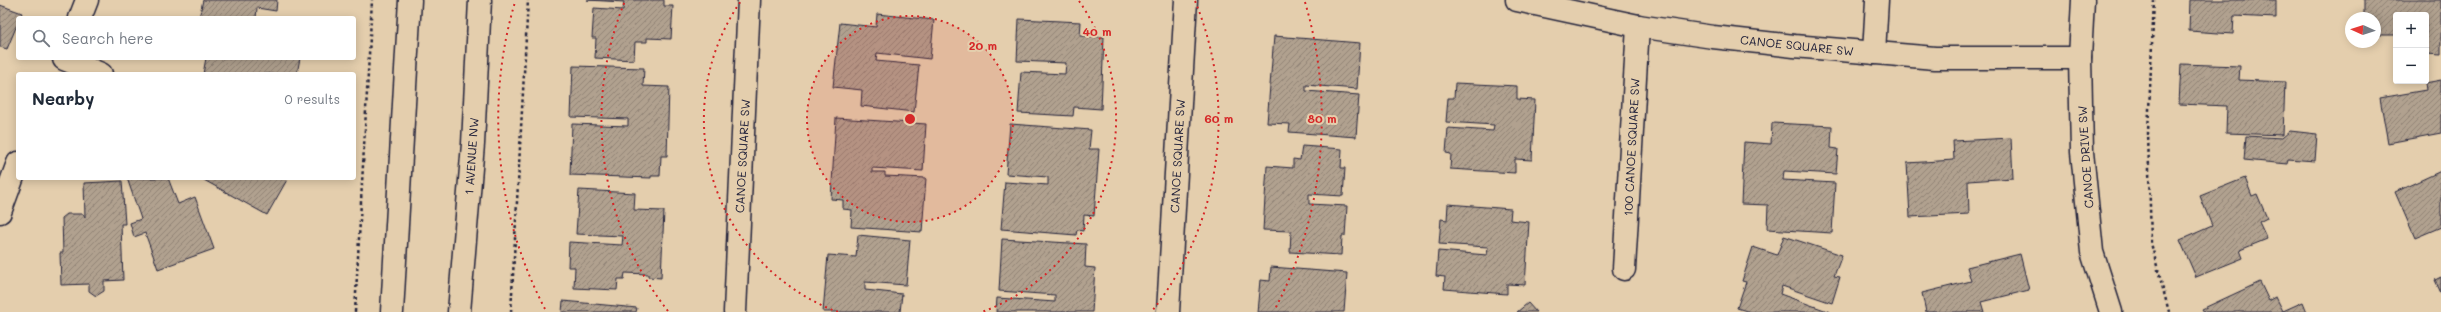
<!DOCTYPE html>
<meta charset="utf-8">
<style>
:root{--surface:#fff;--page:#f2f2f3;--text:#1f2937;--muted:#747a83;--line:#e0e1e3}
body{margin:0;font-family:Mali,sans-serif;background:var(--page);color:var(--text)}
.controls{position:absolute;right:12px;top:12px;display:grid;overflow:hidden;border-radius:4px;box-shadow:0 2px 10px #0003}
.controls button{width:36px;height:36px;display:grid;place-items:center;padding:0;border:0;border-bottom:1px solid var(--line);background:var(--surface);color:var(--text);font:20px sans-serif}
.compass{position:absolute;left:2345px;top:12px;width:36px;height:36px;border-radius:50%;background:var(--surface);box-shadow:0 2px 10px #0003;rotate:273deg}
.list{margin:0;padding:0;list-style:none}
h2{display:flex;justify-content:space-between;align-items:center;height:52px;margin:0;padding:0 16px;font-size:17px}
h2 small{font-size:13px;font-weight:400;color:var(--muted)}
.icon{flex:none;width:22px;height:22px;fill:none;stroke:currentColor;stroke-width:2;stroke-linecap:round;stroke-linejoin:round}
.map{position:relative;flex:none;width:2441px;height:312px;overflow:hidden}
.search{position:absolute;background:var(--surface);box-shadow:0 2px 10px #0003;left:16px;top:16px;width:340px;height:44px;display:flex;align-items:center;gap:10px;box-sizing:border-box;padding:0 14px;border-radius:4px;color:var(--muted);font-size:15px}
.panel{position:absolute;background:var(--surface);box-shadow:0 2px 10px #0003;left:16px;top:72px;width:340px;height:108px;border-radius:4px}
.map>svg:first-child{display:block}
.building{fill:url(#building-hatch);stroke:#22223b}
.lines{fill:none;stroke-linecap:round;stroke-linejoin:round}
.minor-casing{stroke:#22223b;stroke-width:25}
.tertiary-casing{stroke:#22223b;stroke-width:25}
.path{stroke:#22223b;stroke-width:2.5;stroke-dasharray:3 3;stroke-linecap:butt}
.minor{stroke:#e4cead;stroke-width:22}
.tertiary{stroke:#e4cead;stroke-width:22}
.ring{fill:none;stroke:#d62828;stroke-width:2;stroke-dasharray:2 4}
.labels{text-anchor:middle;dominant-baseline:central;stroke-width:4;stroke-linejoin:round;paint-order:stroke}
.street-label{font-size:12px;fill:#22223b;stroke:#e4cead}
.centre{fill:#d62828;stroke:#e4cead;stroke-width:2}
.ring-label{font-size:12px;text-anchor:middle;font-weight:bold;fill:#d62828;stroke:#e4cead;stroke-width:4;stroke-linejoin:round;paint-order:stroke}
</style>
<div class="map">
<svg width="2441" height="312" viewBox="0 0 2441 312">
<defs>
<pattern id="building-hatch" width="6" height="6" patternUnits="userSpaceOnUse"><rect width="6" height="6" fill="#b1a18f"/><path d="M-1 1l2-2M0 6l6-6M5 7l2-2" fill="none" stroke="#908376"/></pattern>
</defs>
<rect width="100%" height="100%" fill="#e4cead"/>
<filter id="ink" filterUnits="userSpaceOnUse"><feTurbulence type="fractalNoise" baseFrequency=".025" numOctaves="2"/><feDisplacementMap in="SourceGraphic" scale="8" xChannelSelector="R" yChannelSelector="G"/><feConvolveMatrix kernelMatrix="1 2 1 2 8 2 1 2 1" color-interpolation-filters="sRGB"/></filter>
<g filter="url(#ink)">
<g class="building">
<polygon points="203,0 277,0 276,11 257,8 256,18 199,18"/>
<polygon points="587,0 664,0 664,6 673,6 671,39 647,38 647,42 635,42 634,60 595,58 596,38 592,38 594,8 623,10 624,2"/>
<polygon points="2190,0 2276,0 2276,18 2234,16 2233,34 2189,31"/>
<polygon points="2364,0 2441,0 2441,55 2426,54 2426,15 2396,15 2396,35 2375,35 2375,18 2364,18"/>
<polygon points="0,5 22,13 7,49 0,47"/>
<polygon points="877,14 934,20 930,59 877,53 876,61 919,65 914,112 861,106 862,90 833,87 840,23 876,27"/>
<polygon points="1019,19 1081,22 1080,36 1104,37 1101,109 1074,107 1073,116 1018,113 1021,72 1065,74 1066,63 1017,61"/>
<polygon points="1274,36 1360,43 1357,89 1306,85 1306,91 1359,95 1356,137 1289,132 1290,124 1267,123"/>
<polygon points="206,58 300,58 297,74 203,74"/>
<polygon points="2181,64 2240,66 2239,80 2285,82 2283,135 2226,133 2227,106 2179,104"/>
<polygon points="573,66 644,68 643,86 669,87 667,156 661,156 660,176 651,176 651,178 570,175 572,124 628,126 628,119 571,117"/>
<polygon points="2441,80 2441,133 2388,143 2380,98 2426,90 2425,83"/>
<polygon points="1455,83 1517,86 1517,99 1535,100 1532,160 1515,159 1515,173 1450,169 1451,154 1446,153 1448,128 1493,131 1494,125 1446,122 1448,98 1454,98"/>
<polygon points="836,118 926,124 923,171 872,168 872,172 885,172 885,176 926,178 922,232 851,227 852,210 843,209 843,200 831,199"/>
<polygon points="1772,123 1832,126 1831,148 1838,149 1836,174 1784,171 1783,180 1835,183 1832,233 1767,229 1768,205 1741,204 1744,142 1771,144"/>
<polygon points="1010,124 1091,130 1089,149 1099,149 1094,216 1084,215 1083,231 1077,230 1076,235 1001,229 1005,182 1048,185 1048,177 1006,174"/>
<polygon points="2290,131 2317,134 2315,161 2288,159 2287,164 2244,160 2246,136 2282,138"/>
<polygon points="2011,138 2013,178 1968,181 1969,214 1910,217 1907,163 1954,160 1953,141"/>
<polygon points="1302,146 1342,149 1341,168 1345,168 1343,196 1309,194 1309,204 1347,206 1345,236 1342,236 1341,255 1290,252 1291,231 1263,230 1267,166 1293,168 1293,159 1300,160"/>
<polygon points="2441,171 2441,227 2415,238 2395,192"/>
<polygon points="127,178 168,178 178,204 195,197 214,249 158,269 145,233 134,237 130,223 141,219"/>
<polygon points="205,178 288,178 267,215 204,180"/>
<polygon points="2245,178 2252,196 2257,194 2267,218 2259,222 2267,239 2240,250 2243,258 2196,277 2180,240 2212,226 2200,196"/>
<polygon points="122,181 125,224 121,224 123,280 104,281 104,291 96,296 89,291 89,284 61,285 60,253 63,253 62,218 67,214 83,214 85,217 84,183"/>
<polygon points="579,190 635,193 634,210 664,211 661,278 648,277 648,274 625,273 624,279 618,279 617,290 574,288 575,267 568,267 569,242 622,245 623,236 576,234"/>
<polygon points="1448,204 1511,209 1510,220 1529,222 1525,285 1507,284 1507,294 1444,289 1445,277 1436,276 1438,251 1487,255 1488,247 1439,244 1441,219 1447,220"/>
<polygon points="858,235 910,240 906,285 865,282 865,290 902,294 900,312 823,312 828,255 856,257"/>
<polygon points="1784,236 1842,255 1834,276 1840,277 1832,303 1782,286 1780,294 1830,312 1750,312 1737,308 1746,282 1742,281 1753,247 1777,255"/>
<polygon points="1002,239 1086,244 1085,267 1095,268 1092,312 996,312 997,298 1055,302 1055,295 999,291"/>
<polygon points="2020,254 2029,290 1981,302 1984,312 1926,312 1922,293 1971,281 1967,267"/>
<polygon points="1271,267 1347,273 1344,312 1257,312 1260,280 1270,281"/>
<polygon points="2441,277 2441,293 2435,280"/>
<polygon points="2260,282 2269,301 2276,297 2283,311 2303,302 2307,312 2204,312 2202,309"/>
<polygon points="563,301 637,308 636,312 562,312"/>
<polygon points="1528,303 1536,312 1517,312"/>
</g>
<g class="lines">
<g class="minor-casing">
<g id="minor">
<polyline points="1517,0 1638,26 1713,37 1794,46 1935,58 2080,58"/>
<polyline points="2083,0 2080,58 2082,152 2092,252 2111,312"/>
<polyline points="80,18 87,0"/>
<polyline points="1874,53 1877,0"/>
<polyline points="64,59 101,74"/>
<polyline points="0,212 18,163"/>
<polyline points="1624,269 1638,26"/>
<polyline points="735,312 749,0"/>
<polyline points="1168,312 1186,0"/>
</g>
</g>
<g class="tertiary-casing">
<g id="tertiary">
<polyline points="392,312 410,0"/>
<polyline points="459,312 473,144 480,0"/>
</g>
</g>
<g class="path">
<polyline points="2154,0 2148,132 2151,243 2169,312"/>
<polyline points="355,312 372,0"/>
<polyline points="511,312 528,0"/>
</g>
<use href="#minor" class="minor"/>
<use href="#tertiary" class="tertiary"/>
</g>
</g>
<circle cx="910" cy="119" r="103" fill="#d62828" fill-opacity=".12"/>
<g class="ring">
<circle cx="910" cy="119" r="103"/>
<path d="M838 312A206 206 0 0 1 741 1M1079 1A206 206 0 0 1 982 312"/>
<path d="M668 311A309 309 0 0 1 625 1M1195 1A309 309 0 0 1 1152 311"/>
<path d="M545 309A412 412 0 0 1 515 2M1305 2A412 412 0 0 1 1275 309"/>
</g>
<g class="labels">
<g class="street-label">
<text transform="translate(1797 45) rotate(6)">CANOE SQUARE SW</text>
<text transform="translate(1631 147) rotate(-87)">100 CANOE SQUARE SW</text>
<text transform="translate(471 156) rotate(-86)">1 AVENUE NW</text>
<text transform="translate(742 156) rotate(-87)">CANOE SQUARE SW</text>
<text transform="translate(1177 156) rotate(-87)">CANOE SQUARE SW</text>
<text transform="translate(2085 157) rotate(-94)">CANOE DRIVE SW</text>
</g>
</g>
<circle cx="910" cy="119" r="6" class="centre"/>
<g class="ring-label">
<text x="1097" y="36">40 m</text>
<text x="983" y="50">20 m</text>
<text x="1219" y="123">60 m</text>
<text x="1322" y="123">80 m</text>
</g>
</svg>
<div class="controls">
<button>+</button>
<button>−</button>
</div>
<svg class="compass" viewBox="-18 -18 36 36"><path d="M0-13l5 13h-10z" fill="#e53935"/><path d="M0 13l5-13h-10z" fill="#747a83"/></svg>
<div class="search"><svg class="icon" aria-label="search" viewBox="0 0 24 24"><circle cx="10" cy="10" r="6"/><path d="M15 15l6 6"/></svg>Search here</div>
<section class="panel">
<h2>Nearby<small>0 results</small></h2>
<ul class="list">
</ul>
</section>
</div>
